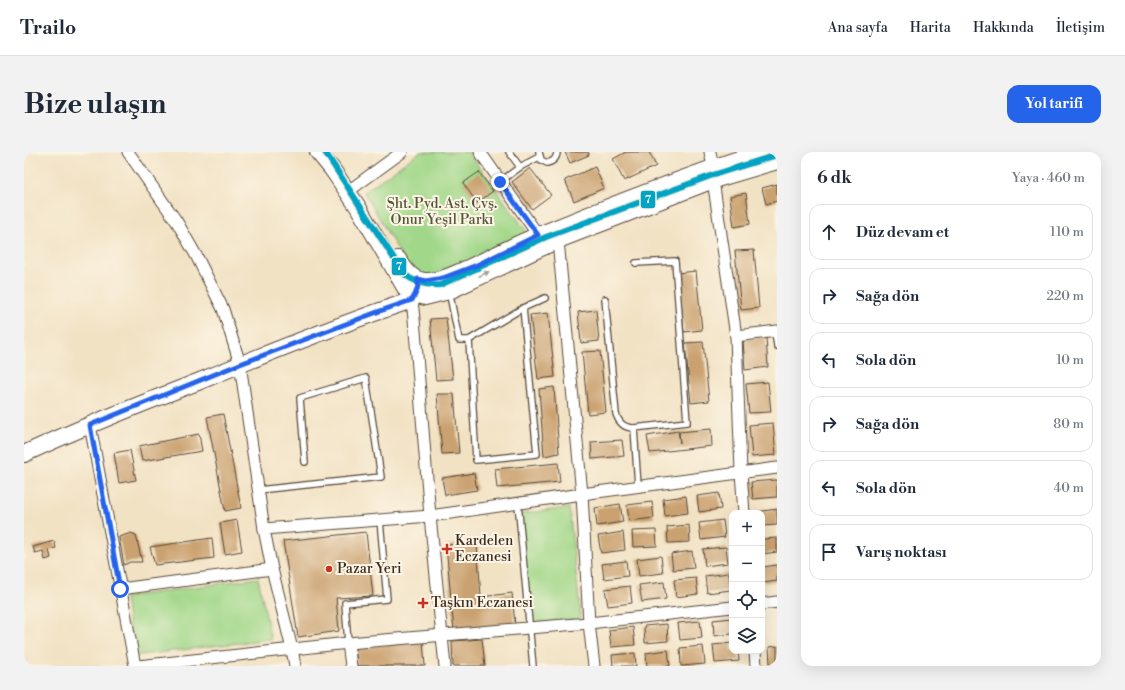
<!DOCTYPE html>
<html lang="tr">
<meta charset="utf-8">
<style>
:root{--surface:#fff;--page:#f2f2f3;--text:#1f2937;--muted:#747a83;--line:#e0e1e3;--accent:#2563eb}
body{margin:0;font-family:"Libre Bodoni",serif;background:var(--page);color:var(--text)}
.controls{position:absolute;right:12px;bottom:12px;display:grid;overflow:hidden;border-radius:8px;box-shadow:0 4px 16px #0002}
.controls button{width:36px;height:36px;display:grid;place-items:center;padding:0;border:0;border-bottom:1px solid var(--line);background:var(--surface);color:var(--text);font:20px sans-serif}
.stop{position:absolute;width:12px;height:12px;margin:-9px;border:3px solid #2563eb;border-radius:50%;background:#fff}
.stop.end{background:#2563eb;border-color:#fff;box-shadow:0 1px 4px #0008}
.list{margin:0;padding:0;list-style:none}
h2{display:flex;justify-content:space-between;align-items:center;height:52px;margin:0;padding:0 16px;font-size:17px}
h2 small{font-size:13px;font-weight:400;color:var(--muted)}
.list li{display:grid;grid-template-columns:26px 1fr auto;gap:12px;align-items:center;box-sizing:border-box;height:56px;margin:0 8px 8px;padding:0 8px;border:1px solid var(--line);border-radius:12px}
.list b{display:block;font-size:15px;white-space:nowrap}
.list em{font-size:13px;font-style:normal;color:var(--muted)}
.icon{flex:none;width:22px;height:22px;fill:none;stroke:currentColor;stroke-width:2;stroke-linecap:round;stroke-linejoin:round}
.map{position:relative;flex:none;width:753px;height:514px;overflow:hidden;border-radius:12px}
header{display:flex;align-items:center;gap:24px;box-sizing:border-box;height:56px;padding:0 20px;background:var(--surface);border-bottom:1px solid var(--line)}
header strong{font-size:19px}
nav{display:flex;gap:22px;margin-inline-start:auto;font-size:14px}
.intro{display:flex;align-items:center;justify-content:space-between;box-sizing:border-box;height:96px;padding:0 24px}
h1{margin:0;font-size:28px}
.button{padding:10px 18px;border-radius:12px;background:var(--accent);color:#fff;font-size:14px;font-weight:700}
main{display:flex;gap:24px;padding:0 24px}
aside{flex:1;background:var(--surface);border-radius:12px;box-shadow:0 4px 16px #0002}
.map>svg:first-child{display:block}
.green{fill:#a0d788;stroke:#6e8053}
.building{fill:#caa16f}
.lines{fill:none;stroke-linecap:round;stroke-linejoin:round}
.service-casing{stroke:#564637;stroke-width:8}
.minor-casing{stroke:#564637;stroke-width:13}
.secondary-casing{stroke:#564637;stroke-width:18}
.service{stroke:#fff;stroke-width:5.5}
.minor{stroke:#fff;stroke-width:11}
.secondary{stroke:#fff;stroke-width:16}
.tram-1-casing{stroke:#fcf5e5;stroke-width:9}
.tram-1{stroke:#03a3c5;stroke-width:6}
.oneway{fill:#a79f9a}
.route{stroke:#2563eb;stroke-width:5}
.poi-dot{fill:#c8321e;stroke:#fcf5e5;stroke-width:1.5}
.labels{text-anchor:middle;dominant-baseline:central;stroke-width:4;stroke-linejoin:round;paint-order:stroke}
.park-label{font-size:14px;fill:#545538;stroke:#fcf5e5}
.poi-label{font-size:14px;fill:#3b2a1e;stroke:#fcf5e5;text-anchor:start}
.line-badge{stroke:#fcf5e5;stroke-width:1.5}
.badge-label{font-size:11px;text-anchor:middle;font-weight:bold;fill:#fff}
</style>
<header>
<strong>Trailo</strong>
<nav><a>Ana sayfa</a><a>Harita</a><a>Hakkında</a><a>İletişim</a></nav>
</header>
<div class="intro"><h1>Bize ulaşın</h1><a class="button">Yol tarifi</a></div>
<main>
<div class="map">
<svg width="753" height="514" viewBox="0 0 753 514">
<rect width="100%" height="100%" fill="#fcf5e5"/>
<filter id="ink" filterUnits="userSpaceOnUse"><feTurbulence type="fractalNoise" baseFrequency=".025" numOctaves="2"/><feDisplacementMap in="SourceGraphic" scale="8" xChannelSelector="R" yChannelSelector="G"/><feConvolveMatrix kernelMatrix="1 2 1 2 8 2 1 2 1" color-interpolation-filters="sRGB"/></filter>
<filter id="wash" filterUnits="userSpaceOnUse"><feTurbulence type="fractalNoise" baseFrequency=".012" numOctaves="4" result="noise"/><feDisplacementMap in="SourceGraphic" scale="16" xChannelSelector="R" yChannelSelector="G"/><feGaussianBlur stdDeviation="0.9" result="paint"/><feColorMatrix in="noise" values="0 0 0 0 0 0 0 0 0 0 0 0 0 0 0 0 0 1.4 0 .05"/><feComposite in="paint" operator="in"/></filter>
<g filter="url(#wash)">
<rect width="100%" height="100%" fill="#f2e2c4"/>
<g class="green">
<polygon points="396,0 444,0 505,83 417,123 396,124 379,107 340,40"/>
<polygon points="545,356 557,467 506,471 494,362"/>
<polygon points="234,426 247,487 109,504 101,445"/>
</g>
<g id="blocks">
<g class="building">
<polygon points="541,0 564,0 565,3 546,11"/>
<polygon points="602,0 625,0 632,14 600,29 589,7"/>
<polygon points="571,15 580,36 550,49 541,28"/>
<polygon points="506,16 527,43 508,57 488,30"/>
<polygon points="455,20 469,39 453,51 439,31"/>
<polygon points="753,32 753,49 742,52 738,36"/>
<polygon points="722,41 726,72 710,75 706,44"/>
<polygon points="730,98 735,156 717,158 711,99"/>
<polygon points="672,119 678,178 660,180 654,121"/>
<polygon points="572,158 575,189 557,191 554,160"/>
<polygon points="524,161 531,225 514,227 506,163"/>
<polygon points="422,166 429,227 412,228 406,167"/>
<polygon points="742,185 744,215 721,218 719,187"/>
<polygon points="679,190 685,249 667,251 661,191"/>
<polygon points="576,199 582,260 564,262 558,200"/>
<polygon points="744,230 747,260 725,261 722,232"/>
<polygon points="530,235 535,301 520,304 515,237"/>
<polygon points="413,242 430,242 435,301 418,302"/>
<polygon points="199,262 217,356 201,359 183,265"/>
<polygon points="749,271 752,303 728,305 725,273"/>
<polygon points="687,277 688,294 626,301 623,284 654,279 656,291 655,280"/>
<polygon points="175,282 178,299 118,309 115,294"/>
<polygon points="598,288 600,304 568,307 567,290"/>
<polygon points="106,298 112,328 95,331 90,301"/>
<polygon points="534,311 536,330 473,336 471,317"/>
<polygon points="450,321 453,338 421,343 418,326"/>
<polygon points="753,328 753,345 729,347 727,330"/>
<polygon points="695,341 697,357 675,360 673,344"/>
<polygon points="662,344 664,361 641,364 639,347"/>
<polygon points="628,350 630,366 605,369 603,353"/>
<polygon points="596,352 599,370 573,374 571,356"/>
<polygon points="753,357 753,373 738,374 738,361 732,361 731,360"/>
<polygon points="213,368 218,399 201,402 196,371"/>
<polygon points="699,368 701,385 677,388 675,371"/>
<polygon points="665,373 666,390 644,391 643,375"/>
<polygon points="632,378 633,394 609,395 608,379"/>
<polygon points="342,380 349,444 312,446 315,479 274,485 259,389"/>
<polygon points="599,380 601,398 577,401 574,384"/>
<polygon points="107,381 112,383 118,410 106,410 100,413 95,385"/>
<polygon points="188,386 190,406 131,413 126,395"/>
<polygon points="753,386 753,400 738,402 738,387"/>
<polygon points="30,389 32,396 25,398 27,406 21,408 19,399 11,401 9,395"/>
<polygon points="453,391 457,445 488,441 491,473 430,479 422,393"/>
<polygon points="702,395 704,411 681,414 679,397"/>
<polygon points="668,399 670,416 649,418 647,402"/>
<polygon points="637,404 639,421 615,424 613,407"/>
<polygon points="602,409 604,424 580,427 578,412"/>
<polygon points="753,413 753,429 740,431 738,415"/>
<polygon points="705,421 707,438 683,441 681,424"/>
<polygon points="672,426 674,442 652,445 650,428"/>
<polygon points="640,430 642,447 618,450 615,433"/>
<polygon points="606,434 608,451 584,454 581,437"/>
<polygon points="708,466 708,482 690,484 689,468"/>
<polygon points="676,469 678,486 656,488 654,471"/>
<polygon points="643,472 644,489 621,491 620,474"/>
<polygon points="609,475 611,493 587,495 585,478"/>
<polygon points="458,487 461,514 429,514 428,489"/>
<polygon points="399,489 401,514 333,514 331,495"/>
<polygon points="708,491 708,499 714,499 715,509 691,511 689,493"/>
<polygon points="679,494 681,512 657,514 656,496"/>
<polygon points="753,494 753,512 746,512 745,495"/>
<polygon points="644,498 646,514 623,514 622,501"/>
<polygon points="611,501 612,514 589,514 588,503"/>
</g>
</g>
</g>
<g filter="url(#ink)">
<use href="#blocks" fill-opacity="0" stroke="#564637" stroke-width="1"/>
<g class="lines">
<g class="service-casing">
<g id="service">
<polyline points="485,0 496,15"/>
<path d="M515,0L517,8L523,11C529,10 533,6 533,0"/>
<polyline points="476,30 496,15 515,5"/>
<polyline points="425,139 435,188 445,188 499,156 521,146"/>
<path d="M581,147L592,262C595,271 600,276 610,276L663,270L651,109L612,111"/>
<polyline points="751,180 753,194"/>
<polyline points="445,188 452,308 513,302 499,156"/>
<polyline points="610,276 614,334"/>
<polyline points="234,338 357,325 342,226 276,246 281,310"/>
<polyline points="494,351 509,514"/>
<polyline points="324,491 321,451 363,447 356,368"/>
</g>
</g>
<g class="minor-casing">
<g id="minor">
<polyline points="104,0 153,70 173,105 199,157 216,212 240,377"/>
<polyline points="456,0 514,83 534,88 558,342 753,316"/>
<polyline points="686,0 689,15 689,28 712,184 717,320 720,361"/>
<polyline points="330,35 378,0"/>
<polyline points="388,148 390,167 406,364 421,514"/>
<polyline points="712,184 753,179"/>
<polyline points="66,273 111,514"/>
<polyline points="96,437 248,417"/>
<polyline points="738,452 753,450"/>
<polyline points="324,491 327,514"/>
<polyline points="731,499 732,514"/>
<polyline points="114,514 324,491 565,471 708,455"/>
<polyline points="271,514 268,497 248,417 240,377 406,364 558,342 565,471 570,514"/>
</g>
</g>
<g class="secondary-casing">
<g id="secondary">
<polyline points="294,0 308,17 334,55 383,139 401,145 425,139 534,88 689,28 753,9"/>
<path d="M374,107C381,118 388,128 401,129C412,130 424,125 433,121C461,109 487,94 515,83C588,53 662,24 736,0"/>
<path d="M0,302C57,275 117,252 176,229C246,200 316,172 388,148L394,135"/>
</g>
</g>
<use href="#service" class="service"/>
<use href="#minor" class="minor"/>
<use href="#secondary" class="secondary"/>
<g class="tram-1-casing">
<path id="tram-1" d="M301,0L380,122C391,131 402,134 416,133L522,85L689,23L753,3"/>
</g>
<use href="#tram-1" class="tram-1"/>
</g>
<defs><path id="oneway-solid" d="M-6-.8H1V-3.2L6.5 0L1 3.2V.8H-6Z"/></defs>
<use class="oneway" href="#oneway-solid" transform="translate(460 122) rotate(-25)"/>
</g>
<g class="lines" filter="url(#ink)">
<path class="route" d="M96,437L66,273L216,212L356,159L388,148C392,142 395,135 394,127L402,129L419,126L453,113L514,83L476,30"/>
</g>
<g class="poi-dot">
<path d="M421 391h4v4h4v4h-4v4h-4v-4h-4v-4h4z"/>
<circle cx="305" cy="417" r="4"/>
<path d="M397 445h4v4h4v4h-4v4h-4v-4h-4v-4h4z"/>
</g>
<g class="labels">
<g class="park-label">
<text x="418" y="52">Şht. Pyd. Ast. Çvş.<tspan x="418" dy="16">Onur Yeşil Parkı</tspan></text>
</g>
<g class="poi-label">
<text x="431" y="389">Kardelen<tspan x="431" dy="16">Eczanesi</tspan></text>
<text x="313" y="417">Pazar Yeri</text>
<text x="407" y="451">Taşkın Eczanesi</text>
</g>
</g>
<g class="line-badge">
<rect x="616" y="38" width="16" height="19" rx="4" fill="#03a3c5"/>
<rect x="367" y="105" width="16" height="19" rx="4" fill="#03a3c5"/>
</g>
<g class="badge-label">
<text x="624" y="51">7</text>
<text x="375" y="118">7</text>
</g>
</svg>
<div class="controls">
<button>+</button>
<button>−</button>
<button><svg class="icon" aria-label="locate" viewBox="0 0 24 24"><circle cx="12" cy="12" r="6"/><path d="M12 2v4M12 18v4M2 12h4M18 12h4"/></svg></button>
<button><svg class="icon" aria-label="layers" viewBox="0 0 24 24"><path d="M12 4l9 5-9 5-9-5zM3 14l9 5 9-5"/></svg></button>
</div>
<div class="stop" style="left:96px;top:437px"></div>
<div class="stop end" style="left:476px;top:30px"></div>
</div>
<aside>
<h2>6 dk<small>Yaya · 460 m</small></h2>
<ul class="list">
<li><svg class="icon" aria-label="ahead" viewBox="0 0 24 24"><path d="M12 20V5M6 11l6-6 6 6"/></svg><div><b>Düz devam et</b></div><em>110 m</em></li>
<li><svg class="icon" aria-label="right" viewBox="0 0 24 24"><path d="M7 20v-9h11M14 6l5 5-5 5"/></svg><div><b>Sağa dön</b></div><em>220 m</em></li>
<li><svg class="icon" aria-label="left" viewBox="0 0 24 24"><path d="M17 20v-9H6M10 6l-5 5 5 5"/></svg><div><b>Sola dön</b></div><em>10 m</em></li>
<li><svg class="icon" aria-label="right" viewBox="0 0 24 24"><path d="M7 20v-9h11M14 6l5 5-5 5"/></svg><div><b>Sağa dön</b></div><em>80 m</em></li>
<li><svg class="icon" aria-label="left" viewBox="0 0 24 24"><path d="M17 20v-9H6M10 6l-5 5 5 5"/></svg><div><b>Sola dön</b></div><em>40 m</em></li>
<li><svg class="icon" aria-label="arrive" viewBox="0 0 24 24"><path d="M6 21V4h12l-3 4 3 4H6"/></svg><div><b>Varış noktası</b></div></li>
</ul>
</aside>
</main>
